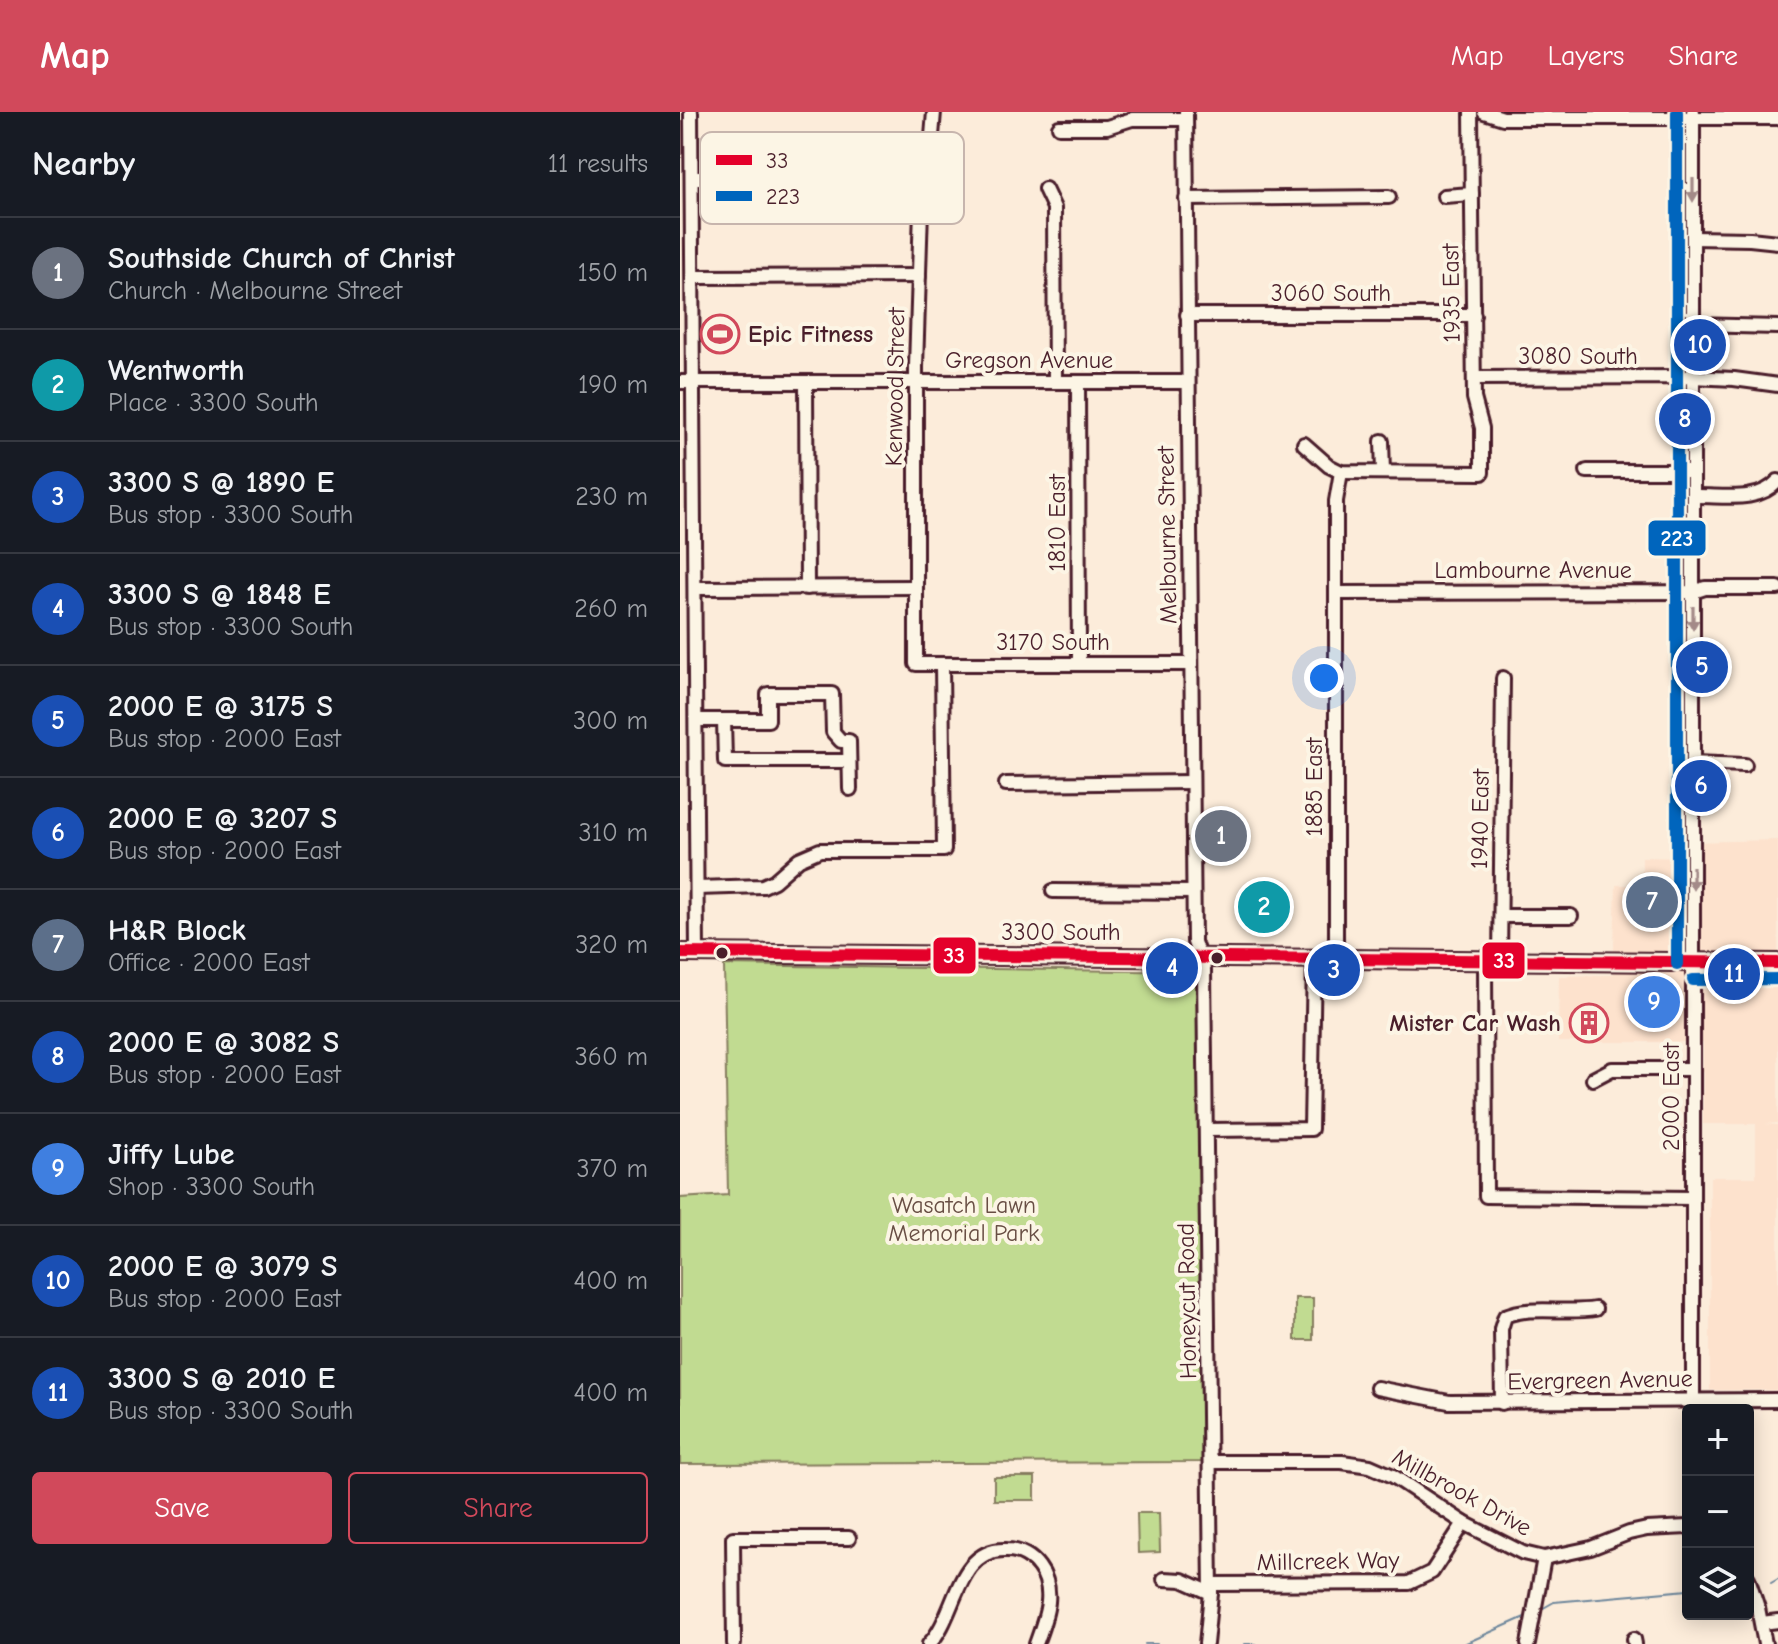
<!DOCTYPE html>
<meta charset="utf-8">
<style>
:root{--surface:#171b24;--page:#20242c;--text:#f1f3f6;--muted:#9ea1a6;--line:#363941;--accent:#d1495b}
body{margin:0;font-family:"Comic Neue",sans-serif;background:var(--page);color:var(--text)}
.controls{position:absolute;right:24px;bottom:24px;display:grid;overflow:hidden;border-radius:8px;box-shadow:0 4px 20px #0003}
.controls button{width:72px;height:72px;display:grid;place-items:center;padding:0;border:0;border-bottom:2px solid var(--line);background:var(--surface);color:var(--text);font:40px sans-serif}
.you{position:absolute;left:644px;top:566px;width:28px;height:28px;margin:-20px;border:6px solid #fff;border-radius:50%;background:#1a73e8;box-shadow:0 0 0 12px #1a73e833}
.badge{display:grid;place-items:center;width:52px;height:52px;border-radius:50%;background:var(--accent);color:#fff;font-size:26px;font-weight:700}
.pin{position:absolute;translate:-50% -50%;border:4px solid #fff;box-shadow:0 2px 8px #0006}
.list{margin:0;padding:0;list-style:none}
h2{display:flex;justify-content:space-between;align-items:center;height:104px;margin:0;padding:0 32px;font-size:34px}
h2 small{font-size:26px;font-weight:400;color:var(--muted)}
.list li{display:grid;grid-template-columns:52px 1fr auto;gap:24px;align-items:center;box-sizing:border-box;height:112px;padding:0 32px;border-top:2px solid var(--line)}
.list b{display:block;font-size:30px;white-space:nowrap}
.list p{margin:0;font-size:26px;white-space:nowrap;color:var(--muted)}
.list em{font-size:26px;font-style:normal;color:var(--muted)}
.actions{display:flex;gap:16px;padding:24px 32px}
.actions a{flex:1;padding:18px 0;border:2px solid var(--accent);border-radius:8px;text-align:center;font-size:28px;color:var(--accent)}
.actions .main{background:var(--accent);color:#fff}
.icon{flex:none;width:44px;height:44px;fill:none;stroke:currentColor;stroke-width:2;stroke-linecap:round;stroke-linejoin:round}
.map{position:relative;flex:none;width:1098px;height:1532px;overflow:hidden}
header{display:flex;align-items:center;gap:48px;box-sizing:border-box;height:112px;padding:0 40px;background:var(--accent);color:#fff}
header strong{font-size:38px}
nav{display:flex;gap:44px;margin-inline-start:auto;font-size:28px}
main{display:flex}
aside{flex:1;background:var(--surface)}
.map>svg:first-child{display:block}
.built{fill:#fde2cd}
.green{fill:#c1db91;stroke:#867d5e;stroke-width:2}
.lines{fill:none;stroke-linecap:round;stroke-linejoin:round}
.stream{stroke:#6e879c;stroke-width:2}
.minor-casing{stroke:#4a1f2b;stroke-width:18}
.major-casing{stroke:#4a1f2b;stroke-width:22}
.minor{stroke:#fcf5e5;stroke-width:12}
.major{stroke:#fcf5e5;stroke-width:16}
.bus-1-casing{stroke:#fcf5e5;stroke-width:18}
.bus-2-casing{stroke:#fcf5e5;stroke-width:18}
.bus-1{stroke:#e4002b;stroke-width:12}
.bus-2{stroke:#0065bd;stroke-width:12}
.oneway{fill:#a38a88}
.bus-dot{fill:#4a1f2b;stroke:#fcf5e5;stroke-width:3}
.labels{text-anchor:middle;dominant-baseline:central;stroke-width:8;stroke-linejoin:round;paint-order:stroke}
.street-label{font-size:24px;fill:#4a1f2b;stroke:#fcf5e5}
.poi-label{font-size:24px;font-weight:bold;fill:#4a1f2b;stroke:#fcf5e5;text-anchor:start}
.park-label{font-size:24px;fill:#684e44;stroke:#fcf5e5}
.key{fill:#fcf5e5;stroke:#c7b5ad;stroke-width:2}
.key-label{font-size:22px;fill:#4a1f2b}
.line-badge{stroke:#fcf5e5;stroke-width:3}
.badge-label{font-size:22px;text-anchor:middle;font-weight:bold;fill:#fff}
</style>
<header>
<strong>Map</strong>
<nav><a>Map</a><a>Layers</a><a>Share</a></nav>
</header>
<main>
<aside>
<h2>Nearby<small>11 results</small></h2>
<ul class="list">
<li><span class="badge" style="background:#6b7280">1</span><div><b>Southside Church of Christ</b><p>Church · Melbourne Street</p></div><em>150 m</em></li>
<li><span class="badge" style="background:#0f9aa8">2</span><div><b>Wentworth</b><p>Place · 3300 South</p></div><em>190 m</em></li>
<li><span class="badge" style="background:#1a4fb4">3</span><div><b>3300 S @ 1890 E</b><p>Bus stop · 3300 South</p></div><em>230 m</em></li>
<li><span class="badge" style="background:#1a4fb4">4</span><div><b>3300 S @ 1848 E</b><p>Bus stop · 3300 South</p></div><em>260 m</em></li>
<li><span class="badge" style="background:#1a4fb4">5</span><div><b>2000 E @ 3175 S</b><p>Bus stop · 2000 East</p></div><em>300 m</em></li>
<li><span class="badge" style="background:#1a4fb4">6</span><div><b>2000 E @ 3207 S</b><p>Bus stop · 2000 East</p></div><em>310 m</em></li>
<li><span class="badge" style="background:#5c6f8a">7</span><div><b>H&amp;R Block</b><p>Office · 2000 East</p></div><em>320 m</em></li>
<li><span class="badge" style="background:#1a4fb4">8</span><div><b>2000 E @ 3082 S</b><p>Bus stop · 2000 East</p></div><em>360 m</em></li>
<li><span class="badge" style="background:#3f7fe0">9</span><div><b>Jiffy Lube</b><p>Shop · 3300 South</p></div><em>370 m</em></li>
<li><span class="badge" style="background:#1a4fb4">10</span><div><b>2000 E @ 3079 S</b><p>Bus stop · 2000 East</p></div><em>400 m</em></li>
<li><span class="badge" style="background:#1a4fb4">11</span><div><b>3300 S @ 2010 E</b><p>Bus stop · 3300 South</p></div><em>400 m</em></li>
</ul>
<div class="actions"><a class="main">Save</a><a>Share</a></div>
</aside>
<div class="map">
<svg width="1098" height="1532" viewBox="0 0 1098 1532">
<rect width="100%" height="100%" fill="#fcecda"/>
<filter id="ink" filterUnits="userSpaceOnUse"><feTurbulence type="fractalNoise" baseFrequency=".0125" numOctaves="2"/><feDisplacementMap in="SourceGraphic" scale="16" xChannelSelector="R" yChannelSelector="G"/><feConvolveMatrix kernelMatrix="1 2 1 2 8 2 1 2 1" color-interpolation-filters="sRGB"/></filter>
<g filter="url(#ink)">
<polygon class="built" points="1098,728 1098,1011 1085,1012 1098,1013 1098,1278 1030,1278 1030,1065 1076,1065 1076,1012 1023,1012 1023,930 878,930 879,864 933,863 936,773 962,773 962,745 1007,746 1008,730"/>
<g class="green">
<polygon points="44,853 516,860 527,1350 0,1352 0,1086 48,1083"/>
<rect x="615" y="1186" width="18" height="42"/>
<rect x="314" y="1365" width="41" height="23"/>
<polygon points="457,1401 479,1401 480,1440 458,1441"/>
</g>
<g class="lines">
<g class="stream">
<polyline points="1091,1471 1098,1467"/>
<polyline points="860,1498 874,1490 1008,1478"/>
<polyline points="465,1532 477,1532"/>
<polyline points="565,1532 575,1532"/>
<polyline points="784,1532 847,1504"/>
</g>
<g class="minor-casing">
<g id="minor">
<polyline points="11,0 17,841"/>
<polyline points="254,0 252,24 242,66 236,255 236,552 510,552"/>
<polyline points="506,0 514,830 524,858 531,1481 526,1532"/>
<polyline points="804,0 823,6 1098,6"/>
<polyline points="1013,0 1013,1298"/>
<polyline points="379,15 427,15 452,7 506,7"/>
<polyline points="13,66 242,66"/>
<polyline points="365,77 374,96 375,270"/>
<polyline points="764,84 792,82"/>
<polyline points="506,87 709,85"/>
<polyline points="1013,126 1070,127 1098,130"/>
<polyline points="14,165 239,164"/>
<polyline points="507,203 794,203"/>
<polyline points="1013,213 1098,215"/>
<polyline points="794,266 1013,265 1054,267 1098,273"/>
<polyline points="0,270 507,270"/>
<polyline points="126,270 127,476"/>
<polyline points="398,270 399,552"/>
<polyline points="702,329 703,360"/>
<polyline points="624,332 649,354 661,360 802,361 802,316 794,286 791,0"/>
<polyline points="907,359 1013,359"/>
<path d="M1013,384C1042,383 1077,392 1098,369"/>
<polyline points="16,476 235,475"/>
<polyline points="657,481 1013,480 1025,476 1098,476"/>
<polyline points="16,608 88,608 88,582 152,582 153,620 161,629 169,629 170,677"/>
<polyline points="44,608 45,649 169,649"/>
<polyline points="1013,651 1065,653"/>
<polyline points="326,672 512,670"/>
<polyline points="17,776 83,774 94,769 119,747 140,738 264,738 262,552"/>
<polyline points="373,779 513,780"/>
<polyline points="821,804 891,804"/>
<polyline points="656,847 656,389 661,360"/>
<polyline points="805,849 806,1084 1012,1086"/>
<polyline points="820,849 823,566"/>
<polyline points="913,967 932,957 1013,957"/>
<polyline points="527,1018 631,1017 634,847"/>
<polyline points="697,1276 769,1290 1098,1288"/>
<path d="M822,1291L821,1217L825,1204C850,1193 886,1202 915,1197"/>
<polyline points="531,1350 662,1350 690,1354 713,1364 784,1411 843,1441 864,1446 911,1436 949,1421 967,1417 1008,1415"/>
<polyline points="1068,1466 1078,1496 1085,1532"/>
<polyline points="484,1467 502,1468 531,1481"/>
<polyline points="531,1472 729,1471 752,1460 784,1411"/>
<polyline points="1082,1511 1098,1509"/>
<polyline points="954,1527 955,1532"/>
<polyline points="54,1532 53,1426 169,1426"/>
<path d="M249,1532C277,1504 276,1435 327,1438C340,1438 352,1445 359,1455C377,1479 365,1507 356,1532"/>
<polyline points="848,1532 864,1446"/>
</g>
</g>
<g class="major-casing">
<polyline id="major" points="0,841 1098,851"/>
</g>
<use href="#minor" class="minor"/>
<use href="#major" class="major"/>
<g class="bus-1-casing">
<polyline id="bus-1" points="0,841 1098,851"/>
</g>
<g class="bus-2-casing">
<g id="bus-2">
<polyline points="997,0 997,852"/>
<polyline points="1013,868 1098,867"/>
</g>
</g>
<use href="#bus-1" class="bus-1"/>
<use href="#bus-2" class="bus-2"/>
</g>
<defs><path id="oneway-solid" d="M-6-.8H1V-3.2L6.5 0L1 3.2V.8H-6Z" transform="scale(2)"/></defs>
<g class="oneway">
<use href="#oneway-solid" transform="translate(1013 78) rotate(90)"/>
<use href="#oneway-solid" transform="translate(1013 506) rotate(90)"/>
<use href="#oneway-solid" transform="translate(1013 766) rotate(90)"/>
</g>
</g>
<defs>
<g id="stadium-ring" transform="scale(2)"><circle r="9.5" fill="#fcf5e5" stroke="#d1495b" stroke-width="1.5"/><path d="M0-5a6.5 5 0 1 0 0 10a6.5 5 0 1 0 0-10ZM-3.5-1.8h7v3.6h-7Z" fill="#d1495b"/></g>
<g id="building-ring" transform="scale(2)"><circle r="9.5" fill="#fcf5e5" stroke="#d1495b" stroke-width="1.5"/><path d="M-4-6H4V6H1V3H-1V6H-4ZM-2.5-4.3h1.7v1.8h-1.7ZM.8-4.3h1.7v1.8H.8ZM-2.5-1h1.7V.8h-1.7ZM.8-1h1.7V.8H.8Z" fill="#d1495b"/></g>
</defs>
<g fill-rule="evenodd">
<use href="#stadium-ring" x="40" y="222"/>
<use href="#building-ring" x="909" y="911"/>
</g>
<g class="bus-dot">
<circle cx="42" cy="841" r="7"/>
<circle cx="537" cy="846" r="7"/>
</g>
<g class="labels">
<g class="street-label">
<text x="651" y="181">3060 South</text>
<text transform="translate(771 181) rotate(-91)">1935 East</text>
<text x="898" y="244">3080 South</text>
<text x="349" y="248">Gregson Avenue</text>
<text transform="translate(215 275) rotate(-89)">Kenwood Street</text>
<text transform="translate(377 411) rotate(-90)">1810 East</text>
<text transform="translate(487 423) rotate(-91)">Melbourne Street</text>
<text x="853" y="458">Lambourne Avenue</text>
<text x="373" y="530">3170 South</text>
<text transform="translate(634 675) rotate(-90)">1885 East</text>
<text transform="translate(800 707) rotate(-89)">1940 East</text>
<text x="381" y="820">3300 South</text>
<text transform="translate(991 985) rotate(-90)">2000 East</text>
<text transform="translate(507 1189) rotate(-91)">Honeycut Road</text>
<text transform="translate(920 1268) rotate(-1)">Evergreen Avenue</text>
<text transform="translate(782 1380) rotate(29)">Millbrook Drive</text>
<text transform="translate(648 1449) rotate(-1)">Millcreek Way</text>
</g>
<g class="poi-label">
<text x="68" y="222">Epic Fitness</text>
<text x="881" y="911" text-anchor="end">Mister Car Wash</text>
</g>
<g class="park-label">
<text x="284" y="1093">Wasatch Lawn<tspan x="284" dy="28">Memorial Park</tspan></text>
</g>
</g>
<rect x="20" y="20" width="264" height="92" rx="12" class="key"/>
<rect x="36" y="43" width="36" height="10" fill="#e4002b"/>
<rect x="36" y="79" width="36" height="10" fill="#0065bd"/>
<g class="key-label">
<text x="86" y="56">33</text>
<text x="86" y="92">223</text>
</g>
<g class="line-badge">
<rect x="967" y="407" width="60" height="38" rx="8" fill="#0065bd"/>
<rect x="252" y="824" width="45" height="39" rx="8" fill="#e4002b"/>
<rect x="801" y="829" width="45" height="39" rx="8" fill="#e4002b"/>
</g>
<g class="badge-label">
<text x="997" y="434">223</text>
<text x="274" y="851">33</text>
<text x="824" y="856">33</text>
</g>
</svg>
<div class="controls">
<button>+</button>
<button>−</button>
<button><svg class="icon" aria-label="layers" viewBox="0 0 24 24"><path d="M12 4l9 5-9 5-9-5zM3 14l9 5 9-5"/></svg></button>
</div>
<div class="you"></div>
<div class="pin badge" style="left:541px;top:724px;background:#6b7280">1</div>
<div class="pin badge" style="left:584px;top:795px;background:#0f9aa8">2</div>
<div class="pin badge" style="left:654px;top:858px;background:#1a4fb4">3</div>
<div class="pin badge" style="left:492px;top:856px;background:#1a4fb4">4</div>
<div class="pin badge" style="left:1022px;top:555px;background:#1a4fb4">5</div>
<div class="pin badge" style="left:1021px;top:674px;background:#1a4fb4">6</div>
<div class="pin badge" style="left:972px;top:790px;background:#5c6f8a">7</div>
<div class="pin badge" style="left:1005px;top:307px;background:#1a4fb4">8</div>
<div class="pin badge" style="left:974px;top:890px;background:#3f7fe0">9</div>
<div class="pin badge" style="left:1020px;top:233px;background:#1a4fb4">10</div>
<div class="pin badge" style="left:1054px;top:862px;background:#1a4fb4">11</div>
</div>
</main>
